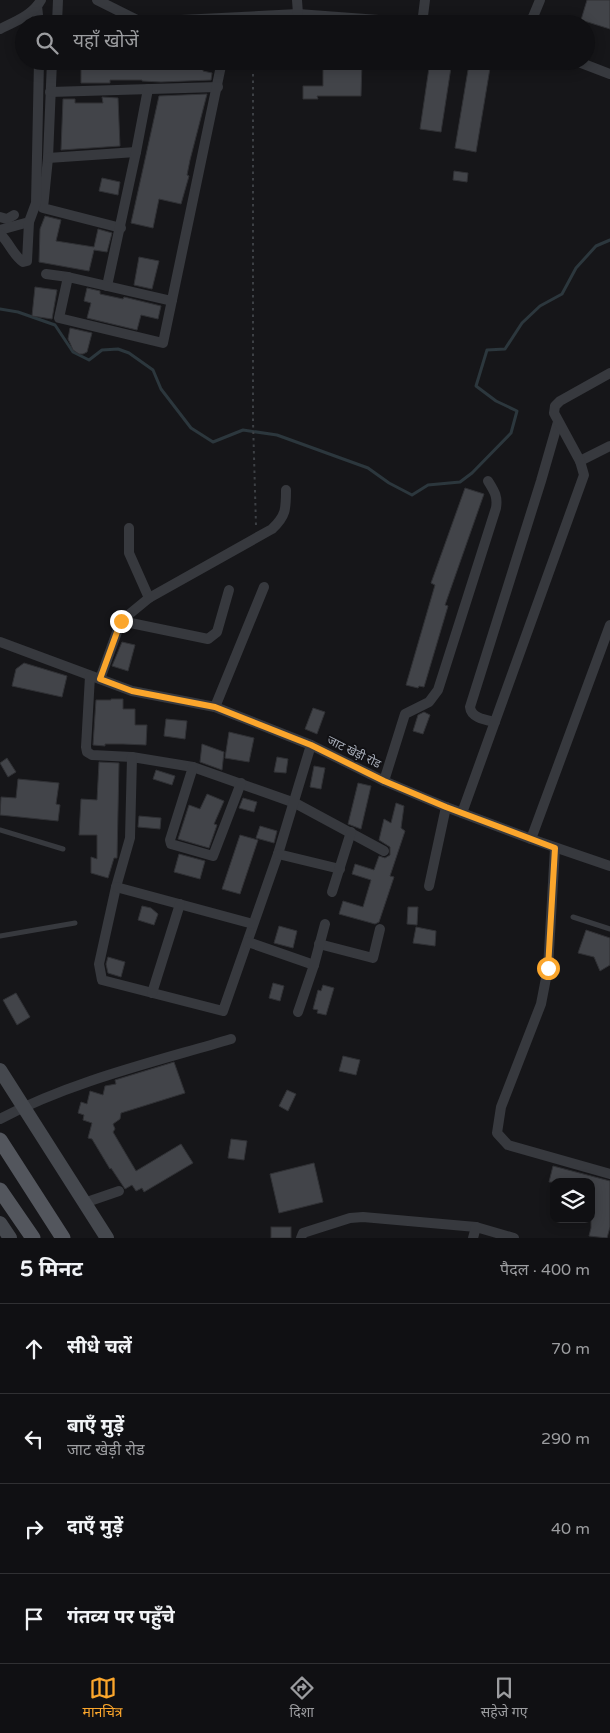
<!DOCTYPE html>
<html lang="hi">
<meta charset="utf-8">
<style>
:root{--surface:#101013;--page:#1e1e21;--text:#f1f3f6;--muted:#9c9da0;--line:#303033;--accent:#fba62c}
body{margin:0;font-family:"Varela Round","Noto Sans Devanagari",sans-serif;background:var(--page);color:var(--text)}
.controls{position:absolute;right:15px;bottom:15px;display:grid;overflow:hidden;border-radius:10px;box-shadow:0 2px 12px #0003}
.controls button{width:45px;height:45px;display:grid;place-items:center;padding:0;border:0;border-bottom:1px solid var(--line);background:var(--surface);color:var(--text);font:25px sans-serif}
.stop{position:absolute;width:15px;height:15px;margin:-11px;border:4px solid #fba62c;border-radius:50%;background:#fff}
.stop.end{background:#fba62c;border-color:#fff;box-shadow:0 1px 5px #0008}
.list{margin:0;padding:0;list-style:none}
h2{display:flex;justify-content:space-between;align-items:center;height:65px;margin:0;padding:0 20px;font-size:21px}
h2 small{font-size:16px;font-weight:400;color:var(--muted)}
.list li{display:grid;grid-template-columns:32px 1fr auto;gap:15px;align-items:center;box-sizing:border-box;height:90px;padding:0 20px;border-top:1px solid var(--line)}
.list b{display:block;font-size:19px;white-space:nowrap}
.list p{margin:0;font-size:16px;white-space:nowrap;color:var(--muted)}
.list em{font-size:16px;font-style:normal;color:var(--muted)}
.icon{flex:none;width:28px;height:28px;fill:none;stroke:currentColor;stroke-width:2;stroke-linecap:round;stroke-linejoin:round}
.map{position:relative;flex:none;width:610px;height:1238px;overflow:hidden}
.search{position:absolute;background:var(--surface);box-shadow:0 2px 12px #0003;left:15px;right:15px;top:15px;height:55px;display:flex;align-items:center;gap:12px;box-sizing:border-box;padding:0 18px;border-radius:28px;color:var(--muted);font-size:19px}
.sheet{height:425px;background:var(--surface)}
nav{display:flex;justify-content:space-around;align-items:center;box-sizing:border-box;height:70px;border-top:1px solid var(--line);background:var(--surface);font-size:14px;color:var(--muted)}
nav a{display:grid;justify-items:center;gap:2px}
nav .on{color:var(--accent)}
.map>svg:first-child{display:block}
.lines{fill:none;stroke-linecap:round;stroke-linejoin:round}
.stream{stroke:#2c373d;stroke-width:3}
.building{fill:#424449;stroke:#303135}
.path{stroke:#3d4045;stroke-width:2;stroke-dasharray:2.5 4;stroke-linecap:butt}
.lane{stroke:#37393e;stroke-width:5}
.street{stroke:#37393e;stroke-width:10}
.secondary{stroke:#45484e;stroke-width:14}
.primary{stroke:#53565d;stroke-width:15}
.route{stroke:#fba62c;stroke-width:6}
.labels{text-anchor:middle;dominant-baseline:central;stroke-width:4;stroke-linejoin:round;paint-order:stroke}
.street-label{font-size:12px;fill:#a8aeb9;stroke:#111114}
</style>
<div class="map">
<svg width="610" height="1238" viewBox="0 0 610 1238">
<rect width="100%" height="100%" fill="#161619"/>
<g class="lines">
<polyline class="stream" points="0,309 18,312 55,325 73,352 89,360 102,350 118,349 129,353 153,370 161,389 191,428 213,442 243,430 277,435 368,468 389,483 412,495 428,485 460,482 472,473 511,433 517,411 496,401 476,386 487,350 505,349 522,323 540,306 562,294 576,268 596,246 610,240"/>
</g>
<g class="building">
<polygon points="587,0 610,0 610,29 581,20"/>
<polygon points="81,61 203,61 203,71 212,73 211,80 161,82 142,81 142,80 110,80 110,83 81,83"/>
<polygon points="323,61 362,61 361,96 317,96 318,99 303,99 303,86 323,86"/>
<polygon points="430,61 452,61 441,132 420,129"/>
<polygon points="469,64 490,68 476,152 455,148"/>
<polygon points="207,94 190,160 187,175 189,176 181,204 159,199 153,228 131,223 159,96"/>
<polygon points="102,97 118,98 120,146 61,150 63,99 75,99 75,103 103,103"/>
<polygon points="454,171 468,173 467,182 453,180"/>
<polygon points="102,178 120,182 118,195 99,191"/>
<polygon points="45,216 61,220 56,241 94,247 98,229 112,233 107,252 94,250 89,271 39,262 40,229"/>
<polygon points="139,257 159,261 152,289 134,285"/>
<polygon points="35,287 57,290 52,319 32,316"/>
<polygon points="87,288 100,291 100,294 123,299 124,297 161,306 158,319 141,315 137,330 87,318 91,303 84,301"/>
<polygon points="70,328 92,333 87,352 83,354 79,354 73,350 70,343 68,339"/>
<polygon points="465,488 484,494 445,605 448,606 424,687 419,686 418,688 406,685 435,585 431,583"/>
<polygon points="122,642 135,645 128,671 112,666"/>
<polygon points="24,663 67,676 62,697 12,686 16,669"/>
<polygon points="111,699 123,699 123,709 135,709 135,725 147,725 146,745 123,744 105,744 105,746 93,745 96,700 111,700"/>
<polygon points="313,708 325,712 317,734 305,729"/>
<polygon points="424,712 430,715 423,734 413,731 418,715"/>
<polygon points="166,719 187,721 185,739 164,736"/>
<polygon points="229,732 254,738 249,762 225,758"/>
<polygon points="202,744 224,752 222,770 200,762"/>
<polygon points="277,757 288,759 286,773 274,772"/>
<polygon points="7,758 16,772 8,777 0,763"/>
<polygon points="99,762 119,763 117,858 114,858 108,878 91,873 91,857 97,859 97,835 79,835 81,799 97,800"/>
<polygon points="314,766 325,768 321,789 310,787"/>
<polygon points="156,770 175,776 172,785 153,779"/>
<polygon points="18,779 59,783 56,804 60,805 58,821 0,815 1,797 16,798"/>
<polygon points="358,783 371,786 361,829 348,824"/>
<polygon points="207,794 224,801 214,824 217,825 209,848 178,839 189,805 200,809"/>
<polygon points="243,798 257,802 254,812 239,808"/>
<polygon points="396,803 404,806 401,828 405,831 390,876 394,877 379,922 375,924 339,914 343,901 363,907 371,880 352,874 355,864 374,870 379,856 385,858 390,855 390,847 379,840 384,819 391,823"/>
<polygon points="139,816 161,818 160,829 138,827"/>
<polygon points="260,826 277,831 274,843 256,838"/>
<polygon points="240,835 258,840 240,894 222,889"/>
<polygon points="179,854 205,861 200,879 174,872"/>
<polygon points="142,906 151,908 158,914 154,925 138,920"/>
<polygon points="408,907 418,907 417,925 407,924"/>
<polygon points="279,926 297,931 293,948 274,943"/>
<polygon points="416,927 436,931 435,946 413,943"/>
<polygon points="586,930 610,938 610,965 600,971 594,957 578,953"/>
<polygon points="108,957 125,962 121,977 108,973 106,964"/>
<polygon points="273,983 284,986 280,1001 269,998"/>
<polygon points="323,985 334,988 326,1015 317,1013 318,1010 313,1009 318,990 321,991"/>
<polygon points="16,993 30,1017 17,1025 3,1000"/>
<polygon points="343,1056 360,1060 356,1075 339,1071"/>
<polygon points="174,1062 185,1093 121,1113 120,1119 113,1124 115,1129 113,1132 136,1171 181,1144 193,1163 144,1192 142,1188 136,1191 132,1185 125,1189 111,1168 110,1169 92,1139 88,1138 92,1123 83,1120 84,1115 78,1113 81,1102 87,1104 90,1091 103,1095 105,1086 116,1084 115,1080"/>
<polygon points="287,1090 296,1094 288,1111 279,1106"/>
<polygon points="231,1139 247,1141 244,1160 228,1158"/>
<polygon points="314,1163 323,1202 279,1213 270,1174"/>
<polygon points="553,1166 610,1181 610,1227 607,1238 589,1236 591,1228 591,1182 549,1182"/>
<rect x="271" y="1227" width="20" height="11"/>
</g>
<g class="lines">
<polyline class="path" points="253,61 253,421 256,526"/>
<g class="lane">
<polyline points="0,830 63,849"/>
<polyline points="573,917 610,929"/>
<polyline points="0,936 75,923"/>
</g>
<g class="street">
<polyline points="97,0 141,22 298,14 392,21 404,24"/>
<polyline points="297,0 298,14"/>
<polyline points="37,6 39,24"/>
<polyline points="57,23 58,0"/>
<polyline points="56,24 138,22"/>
<polyline points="422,24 425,0"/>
<polyline points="527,24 533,17 540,0"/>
<path d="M0,29C14,22 33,15 41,0"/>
<polyline points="52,61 48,158 43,208 121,228"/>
<polyline points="576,61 610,74"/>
<polyline points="50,92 218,87"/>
<polyline points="48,158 136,152"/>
<polyline points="0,217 7,219 14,215"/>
<polyline points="0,230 29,222"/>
<path d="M0,234C9,242 13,255 23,262L27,261L29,222L36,203L39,61"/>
<polyline points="46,274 68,277"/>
<polyline points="107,286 136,152 148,89"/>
<polyline points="172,301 68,277 59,318 163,343 222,61"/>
<polyline points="580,461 610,446"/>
<polyline points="129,528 129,553 149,598"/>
<polyline points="121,621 208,639 217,632 229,590"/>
<polyline points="0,642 132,691 215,707 311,745 384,781 446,807 531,839 610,866"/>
<polyline points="90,676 86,747 87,752 92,755 132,757 193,767 295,803 384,851"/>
<path d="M100,679L121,621L149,598L272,529C286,516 286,509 286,490"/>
<polyline points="215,707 264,587"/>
<path d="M495,722C486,720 471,718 470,707L541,481L558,422"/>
<polyline points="132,757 130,838 116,887 99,964 102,980 223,1011 278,854 311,745"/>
<polyline points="193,767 170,840 171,844 213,856 241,783"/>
<path d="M384,781L405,714L429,702L438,690L496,508C498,496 494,491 488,481"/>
<polyline points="462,813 584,475 580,461 554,413 555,406 560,401 610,373"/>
<polyline points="531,839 610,625"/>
<polyline points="555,848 548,968 541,1004 501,1107 497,1133 508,1145 610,1174"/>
<polyline points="278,854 340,869"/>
<polyline points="429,886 446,807"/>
<polyline points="116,887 253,924"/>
<polyline points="332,892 351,832"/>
<polyline points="248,942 314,965"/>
<polyline points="319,944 373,958 380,929"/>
<polyline points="152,993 180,904"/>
<polyline points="298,1012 314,965 325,924"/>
<path d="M0,1119C72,1081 154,1062 231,1039"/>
<polyline points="84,1203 119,1191"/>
<polyline points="301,1238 303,1233 350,1218 363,1217 476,1227"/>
<polyline points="473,1238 476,1227 514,1238"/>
</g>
<g class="secondary">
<polyline points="0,1070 107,1238"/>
<polyline points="0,1223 10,1238"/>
</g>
<g class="primary">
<polyline points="0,1140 63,1238"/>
<polyline points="0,1190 33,1238"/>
</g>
</g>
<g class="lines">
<polyline class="route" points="121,621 100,679 132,691 215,707 311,745 384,781 446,807 555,848 548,968"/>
</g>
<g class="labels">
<g class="street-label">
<text transform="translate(354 752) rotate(26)">जाट खेड़ी रोड</text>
</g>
</g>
</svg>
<div class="controls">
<button><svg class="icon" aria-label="layers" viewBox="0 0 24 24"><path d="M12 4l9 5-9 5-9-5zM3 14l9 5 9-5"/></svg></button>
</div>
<div class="stop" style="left:548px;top:968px"></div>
<div class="stop end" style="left:121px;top:621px"></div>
<div class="search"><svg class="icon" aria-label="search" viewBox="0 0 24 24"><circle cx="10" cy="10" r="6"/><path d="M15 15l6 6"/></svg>यहाँ खोजें</div>
</div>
<section class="sheet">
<h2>5 मिनट<small>पैदल · 400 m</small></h2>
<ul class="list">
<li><svg class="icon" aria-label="ahead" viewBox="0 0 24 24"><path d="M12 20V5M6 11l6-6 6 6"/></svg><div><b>सीधे चलें</b></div><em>70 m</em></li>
<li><svg class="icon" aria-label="left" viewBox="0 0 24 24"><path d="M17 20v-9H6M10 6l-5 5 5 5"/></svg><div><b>बाएँ मुड़ें</b><p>जाट खेड़ी रोड</p></div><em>290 m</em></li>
<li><svg class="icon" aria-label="right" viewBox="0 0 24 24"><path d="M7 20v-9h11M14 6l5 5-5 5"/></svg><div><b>दाएँ मुड़ें</b></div><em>40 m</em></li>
<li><svg class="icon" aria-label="arrive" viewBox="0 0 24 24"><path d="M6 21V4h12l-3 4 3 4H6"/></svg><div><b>गंतव्य पर पहुँचे</b></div></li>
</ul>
</section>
<nav>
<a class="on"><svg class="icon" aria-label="map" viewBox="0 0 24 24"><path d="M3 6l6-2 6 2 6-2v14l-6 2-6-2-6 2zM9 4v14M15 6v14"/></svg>मानचित्र</a>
<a><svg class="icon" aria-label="directions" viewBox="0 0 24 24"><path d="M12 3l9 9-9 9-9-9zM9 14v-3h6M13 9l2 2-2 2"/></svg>दिशा</a>
<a><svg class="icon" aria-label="saved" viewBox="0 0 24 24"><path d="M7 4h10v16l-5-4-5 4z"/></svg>सहेजे गए</a>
</nav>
